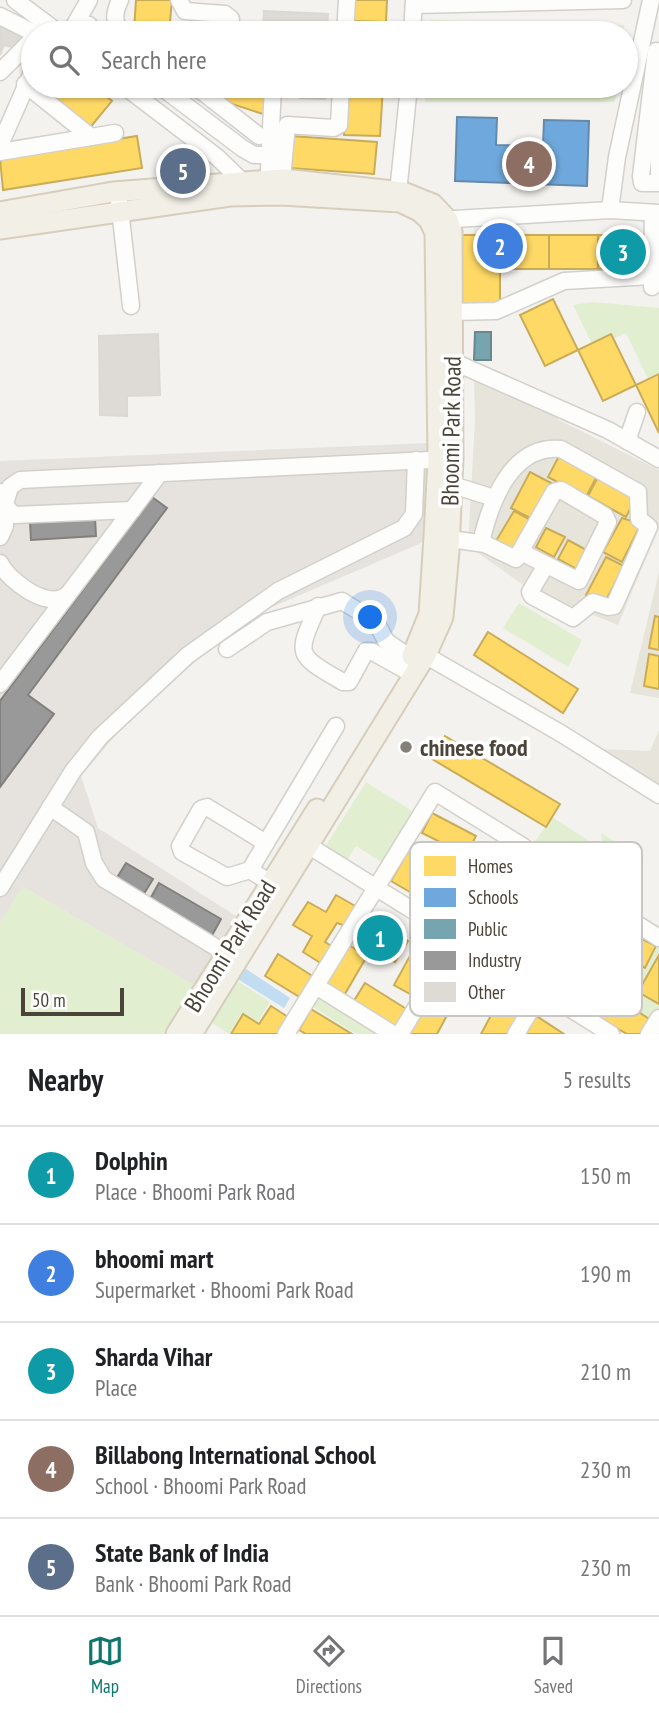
<!DOCTYPE html>
<meta charset="utf-8">
<style>
:root{--surface:#fff;--page:#f2f2f2;--text:#202124;--muted:#757577;--line:#e0e0e0;--accent:#0f766e}
body{margin:0;font-family:"PT Sans Narrow",sans-serif;background:var(--page);color:var(--text)}
.scale{position:absolute;left:21px;bottom:18px;width:103px;box-sizing:border-box;padding-left:7px;border:4px solid #4b4439;border-top:0;font-size:19px;line-height:24px;white-space:nowrap;color:#4b4439;-webkit-text-stroke:5px #fff;paint-order:stroke}
.you{position:absolute;left:371px;top:618px;width:24px;height:24px;margin:-18px;border:5px solid #fff;border-radius:50%;background:#1a73e8;box-shadow:0 0 0 10px #1a73e833}
.badge{display:grid;place-items:center;width:46px;height:46px;border-radius:50%;background:var(--accent);color:#fff;font-size:23px;font-weight:700}
.pin{position:absolute;translate:-50% -50%;border:4px solid #fff;box-shadow:0 2px 7px #0006}
.list{margin:0;padding:0;list-style:none}
h2{display:flex;justify-content:space-between;align-items:center;height:91px;margin:0;padding:0 28px;font-size:30px}
h2 small{font-size:23px;font-weight:400;color:var(--muted)}
.list li{display:grid;grid-template-columns:46px 1fr auto;gap:21px;align-items:center;box-sizing:border-box;height:98px;padding:0 28px;border-top:2px solid var(--line)}
.list b{display:block;font-size:26px;white-space:nowrap}
.list p{margin:0;font-size:23px;white-space:nowrap;color:var(--muted)}
.list em{font-size:23px;font-style:normal;color:var(--muted)}
.icon{flex:none;width:38px;height:38px;fill:none;stroke:currentColor;stroke-width:2;stroke-linecap:round;stroke-linejoin:round}
.map{position:relative;flex:none;width:659px;height:1034px;overflow:hidden}
.search{position:absolute;background:var(--surface);box-shadow:0 2px 5px #0004;left:21px;right:21px;top:21px;height:77px;display:flex;align-items:center;gap:18px;box-sizing:border-box;padding:0 24px;border-radius:38px;color:var(--muted);font-size:26px}
.sheet{height:581px;background:var(--surface)}
nav{display:flex;justify-content:space-around;align-items:center;box-sizing:border-box;height:98px;border-top:2px solid var(--line);background:var(--surface);font-size:19px;color:var(--muted)}
nav a{display:grid;justify-items:center;gap:4px}
nav .on{color:var(--accent)}
.map>svg:first-child{display:block}
.residential{fill:#e7e4dc}
.industrial{fill:#e6e2de}
.green{fill:#e1eecf}
.water{fill:#c0ddf1}
.homes{fill:#ffd966;stroke:#c9ac58;stroke-width:2}
.schools{fill:#6fa8dc;stroke:#648aab;stroke-width:2}
.public{fill:#76a5af;stroke:#69888c;stroke-width:2}
.industry{fill:#999;stroke:#82807c;stroke-width:2}
.building{fill:#dedbd6;stroke:#dcd9d4;stroke-width:2}
.lines{fill:none;stroke-linecap:round;stroke-linejoin:round}
.minor-casing{stroke:#d2d0cb;stroke-width:19}
.major-casing{stroke:#d6cebb;stroke-width:23}
.minor{stroke:#fdfdfc;stroke-width:16}
.major{stroke:#f2efe6;stroke-width:19}
.poi-dot{fill:#868178;stroke:#fff;stroke-width:2.5}
.labels{text-anchor:middle;dominant-baseline:central;stroke-width:7;stroke-linejoin:round;paint-order:stroke}
.street-label{font-size:24px;fill:#4b4439;stroke:#fff}
.poi-label{font-size:24px;font-weight:bold;fill:#4b4439;stroke:#fff;text-anchor:start}
.key{fill:#fff;stroke:#c9c7c4;stroke-width:2}
.key-label{font-size:19px;fill:#4b4439}
</style>
<div class="map">
<svg width="659" height="1034" viewBox="0 0 659 1034">
<rect width="100%" height="100%" fill="#f4f2ee"/>
<g class="residential">
<polygon points="474,377 555,415 559,420 659,470 659,528 618,625 532,591 468,546 475,420"/>
<polygon points="659,572 659,698 630,693"/>
<polygon points="659,730 659,786 598,749 650,751"/>
</g>
<polygon class="industrial" points="430,443 426,541 258,613 182,672 127,722 81,776 98,828 236,916 194,985 23,887 0,923 0,461"/>
<g class="green">
<polygon points="430,20 624,25 623,33 429,33"/>
<polygon points="426,86 617,86 615,102 425,102"/>
<polygon points="593,302 659,308 659,381 651,385 626,333 594,348 573,305"/>
<polygon points="519,603 582,640 568,667 503,628"/>
<polygon points="366,782 415,813 383,863 356,846 346,862 325,847"/>
<polygon points="552,817 604,851 601,833 644,859 619,901 659,926 659,1034 638,1034 611,891 555,992 465,943"/>
<polygon points="23,887 194,985 163,1034 0,1034 0,923"/>
<polygon points="237,981 270,1002 258,1022 242,1012 229,1034 209,1021"/>
<polygon points="317,994 382,1034 356,1034 310,1005"/>
</g>
<polygon class="water" points="243,967 290,998 284,1008 236,978"/>
<g class="homes">
<polygon points="136,0 172,0 169,33 134,30"/>
<polygon points="351,0 387,0 386,22 350,21"/>
<polygon points="350,23 385,25 385,33 349,33"/>
<polygon points="221,27 221,33 174,33 174,28"/>
<polygon points="35,86 94,86 112,101 88,130"/>
<polygon points="223,86 268,86 266,115 223,101"/>
<polygon points="347,86 383,86 380,136 344,135"/>
<polygon points="137,136 142,168 3,190 0,158"/>
<polygon points="291,136 377,142 374,174 289,168"/>
<rect x="462" y="235" width="38" height="71"/>
<rect x="500" y="235" width="49" height="34"/>
<rect x="549" y="235" width="49" height="34"/>
<rect x="598" y="235" width="49" height="34"/>
<polygon points="553,299 578,350 545,366 520,315"/>
<polygon points="611,334 636,385 603,401 578,350"/>
<polygon points="659,374 659,433 636,385"/>
<polygon points="559,456 597,476 586,497 548,477"/>
<polygon points="530,472 551,483 532,519 511,508"/>
<polygon points="599,475 637,495 626,517 588,496"/>
<polygon points="514,511 532,521 515,557 493,546"/>
<polygon points="622,518 641,524 622,562 603,552"/>
<polygon points="546,528 565,537 554,557 536,547"/>
<polygon points="568,540 592,553 580,571 558,559"/>
<polygon points="606,557 624,566 604,604 586,595"/>
<polygon points="655,616 659,617 659,650 649,648"/>
<polygon points="488,632 578,689 563,713 474,655"/>
<polygon points="649,654 659,656 659,689 644,686"/>
<polygon points="445,736 560,804 546,827 432,759"/>
<polygon points="432,813 476,836 466,855 422,833"/>
<polygon points="412,844 436,858 415,895 391,881"/>
<polygon points="336,895 357,907 346,926 337,923 325,942 333,947 322,964 303,952 312,936 293,925 308,902 326,912"/>
<polygon points="365,913 408,941 395,962 352,935"/>
<polygon points="608,922 656,946 645,968 597,944"/>
<polygon points="417,943 440,955 417,998 394,985"/>
<polygon points="347,944 367,956 342,999 322,987"/>
<polygon points="278,954 314,977 301,998 265,976"/>
<polygon points="659,955 659,1004 638,992"/>
<polygon points="365,983 408,1010 395,1032 352,1004"/>
<polygon points="503,993 526,1005 510,1034 481,1034"/>
<polygon points="614,995 649,1019 640,1034 627,1034 599,1018"/>
<polygon points="428,996 451,1008 437,1034 408,1034"/>
<polygon points="271,1006 288,1017 278,1034 231,1034 243,1014 259,1024"/>
<polygon points="311,1009 352,1034 306,1034 299,1030"/>
<polygon points="535,1015 564,1034 523,1034"/>
</g>
<polygon class="schools" points="457,117 497,118 496,145 543,146 544,120 589,121 587,186 455,181"/>
<polygon class="public" points="475,332 491,332 491,360 474,360"/>
<g class="industry">
<polygon points="152,497 167,508 28,695 54,714 0,787 0,701"/>
<polygon points="95,518 96,536 31,540 30,522"/>
<polygon points="126,863 153,879 142,897 115,881"/>
<polygon points="159,883 221,919 211,937 149,901"/>
</g>
<g class="building">
<polygon points="264,11 328,14 327,33 263,33"/>
<polygon points="0,21 29,34 20,49 4,45 0,55"/>
<polygon points="301,86 326,86 325,99 300,98"/>
<polygon points="158,334 160,395 127,396 127,416 100,415 99,336"/>
</g>
<g class="lines">
<g class="minor-casing">
<g id="minor">
<polyline points="15,0 59,33"/>
<path d="M120,0C114,13 112,23 124,33"/>
<polyline points="179,0 185,11 225,14 231,19 231,33"/>
<polyline points="414,5 623,0"/>
<polyline points="0,16 34,33"/>
<polyline points="70,33 89,0"/>
<polyline points="84,33 89,25"/>
<polyline points="345,33 347,0"/>
<polyline points="412,33 414,0"/>
<polyline points="656,51 641,176 642,183 659,183"/>
<polyline points="0,72 33,39"/>
<polyline points="25,84 91,137"/>
<polyline points="124,86 217,157 247,186"/>
<polyline points="160,86 242,148 254,155 268,155"/>
<polyline points="195,86 259,136"/>
<polyline points="659,101 659,176"/>
<polyline points="0,145 33,70"/>
<polyline points="0,152 115,133"/>
<polyline points="281,189 287,125 334,128 339,125 341,86"/>
<polyline points="268,191 273,86"/>
<polyline points="118,192 131,306"/>
<polyline points="397,202 409,86"/>
<polyline points="610,210 617,157 651,0"/>
<polyline points="438,220 610,210 659,213"/>
<polyline points="652,287 653,213"/>
<polyline points="452,312 496,311 564,281 652,276"/>
<polyline points="445,358 608,430 659,459"/>
<polyline points="627,441 637,412"/>
<polyline points="443,482 494,498"/>
<polyline points="0,492 5,504 10,487 20,480 450,459"/>
<polyline points="5,506 14,515 132,510"/>
<polyline points="0,537 5,526 5,504"/>
<polyline points="437,537 485,544 516,559 554,492 561,490 605,516 608,522 579,581 521,552"/>
<path d="M481,543C490,503 511,444 561,449L638,492L639,519L649,527L614,606L608,607L593,602L573,618L532,596L530,592L546,565"/>
<path d="M0,563C9,581 46,609 66,596"/>
<path d="M318,606C296,656 295,654 343,682H349L366,651H371L414,675"/>
<polyline points="227,649 267,622 342,601 376,622 386,641 419,664"/>
<polyline points="418,651 562,734 659,795"/>
<polyline points="0,684 160,473"/>
<polyline points="50,807 86,832 94,863 104,879 235,959"/>
<polyline points="298,839 611,1034"/>
<polyline points="266,843 336,726"/>
<polyline points="250,870 266,843 207,807 201,809 180,846 182,852 227,877 250,870 281,890"/>
<polyline points="0,888 73,771 100,737 188,655 278,591 404,528 414,514 416,460"/>
<polyline points="316,986 393,1034"/>
<polyline points="557,1001 613,909 659,938"/>
<polyline points="286,1034 435,792 524,847 465,943"/>
<polyline points="400,1034 458,939"/>
<polyline points="516,1034 542,991"/>
<polyline points="649,1034 659,1018"/>
</g>
</g>
<g class="major-casing">
<g id="major">
<polyline points="0,212 113,192 283,179 403,192 433,204 448,220 452,231 453,458 449,551 443,617 426,655 192,1034"/>
<polyline points="0,229 230,196 281,195 400,202 419,211 429,220 435,233 438,459 434,537 429,614 412,656"/>
<polyline points="176,1034 317,809"/>
</g>
</g>
<use href="#minor" class="minor"/>
<use href="#major" class="major"/>
</g>
<circle class="poi-dot" cx="406" cy="747" r="7"/>
<g class="labels">
<g class="street-label">
<text transform="translate(451 431) rotate(-89)">Bhoomi Park Road</text>
<text transform="translate(230 946) rotate(-58)">Bhoomi Park Road</text>
</g>
<g class="poi-label">
<text x="420" y="747">chinese food</text>
</g>
</g>
<rect x="410" y="842" width="232" height="174" rx="10" class="key"/>
<rect x="424" y="856" width="32" height="20" fill="#ffd966"/>
<rect x="424" y="888" width="32" height="19" fill="#6fa8dc"/>
<rect x="424" y="919" width="32" height="20" fill="#76a5af"/>
<rect x="424" y="951" width="32" height="19" fill="#999"/>
<rect x="424" y="982" width="32" height="20" fill="#dedbd6"/>
<g class="key-label">
<text x="468" y="873">Homes</text>
<text x="468" y="904">Schools</text>
<text x="468" y="936">Public</text>
<text x="468" y="967">Industry</text>
<text x="468" y="999">Other</text>
</g>
</svg>
<div class="scale">50 m</div>
<div class="you"></div>
<div class="pin badge" style="left:380px;top:938px;background:#0f9aa8">1</div>
<div class="pin badge" style="left:500px;top:246px;background:#3f7fe0">2</div>
<div class="pin badge" style="left:623px;top:252px;background:#0f9aa8">3</div>
<div class="pin badge" style="left:529px;top:164px;background:#8d6e63">4</div>
<div class="pin badge" style="left:183px;top:171px;background:#5c6f8a">5</div>
<div class="search"><svg class="icon" aria-label="search" viewBox="0 0 24 24"><circle cx="10" cy="10" r="6"/><path d="M15 15l6 6"/></svg>Search here</div>
</div>
<section class="sheet">
<h2>Nearby<small>5 results</small></h2>
<ul class="list">
<li><span class="badge" style="background:#0f9aa8">1</span><div><b>Dolphin</b><p>Place · Bhoomi Park Road</p></div><em>150 m</em></li>
<li><span class="badge" style="background:#3f7fe0">2</span><div><b>bhoomi mart</b><p>Supermarket · Bhoomi Park Road</p></div><em>190 m</em></li>
<li><span class="badge" style="background:#0f9aa8">3</span><div><b>Sharda Vihar</b><p>Place</p></div><em>210 m</em></li>
<li><span class="badge" style="background:#8d6e63">4</span><div><b>Billabong International School</b><p>School · Bhoomi Park Road</p></div><em>230 m</em></li>
<li><span class="badge" style="background:#5c6f8a">5</span><div><b>State Bank of India</b><p>Bank · Bhoomi Park Road</p></div><em>230 m</em></li>
</ul>
</section>
<nav>
<a class="on"><svg class="icon" aria-label="map" viewBox="0 0 24 24"><path d="M3 6l6-2 6 2 6-2v14l-6 2-6-2-6 2zM9 4v14M15 6v14"/></svg>Map</a>
<a><svg class="icon" aria-label="directions" viewBox="0 0 24 24"><path d="M12 3l9 9-9 9-9-9zM9 14v-3h6M13 9l2 2-2 2"/></svg>Directions</a>
<a><svg class="icon" aria-label="saved" viewBox="0 0 24 24"><path d="M7 4h10v16l-5-4-5 4z"/></svg>Saved</a>
</nav>
